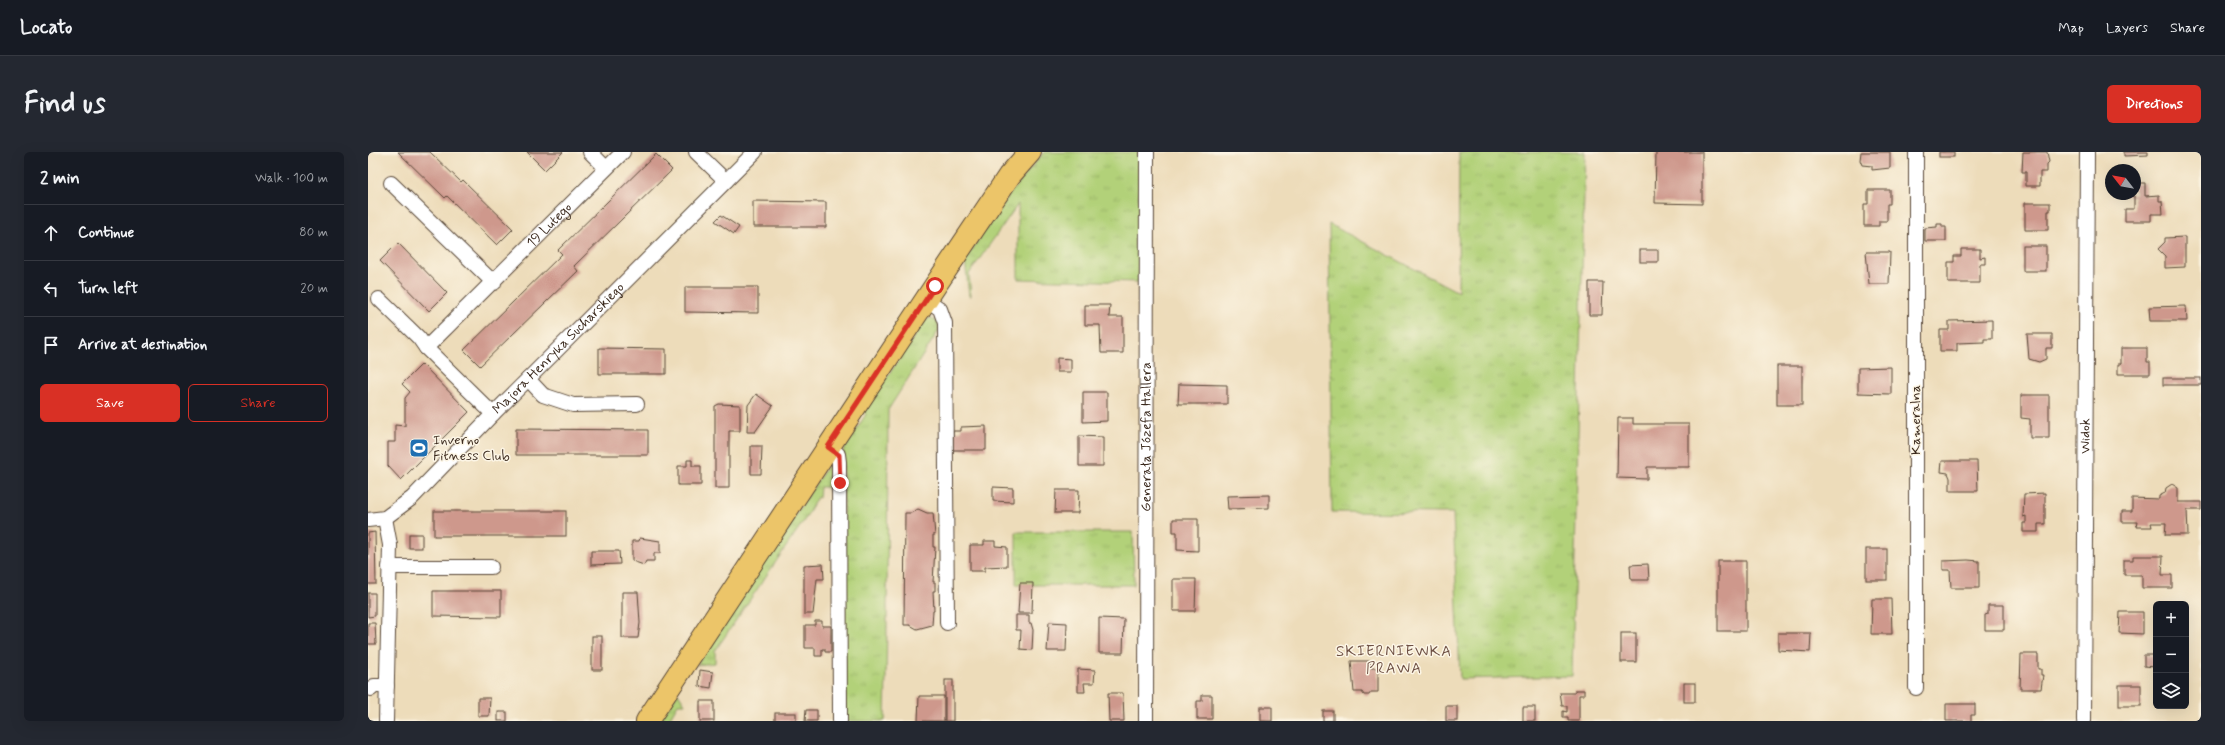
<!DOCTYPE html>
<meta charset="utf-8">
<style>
:root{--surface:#171b24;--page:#242831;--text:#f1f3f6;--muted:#9ea1a6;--line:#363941;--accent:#d93025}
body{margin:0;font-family:Mynerve,sans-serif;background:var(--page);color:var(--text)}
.controls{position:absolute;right:12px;bottom:12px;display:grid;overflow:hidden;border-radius:6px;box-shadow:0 4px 16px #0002}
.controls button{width:36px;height:36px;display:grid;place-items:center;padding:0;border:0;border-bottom:1px solid var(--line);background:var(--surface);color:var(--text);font:20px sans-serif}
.compass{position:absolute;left:1737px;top:12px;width:36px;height:36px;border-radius:50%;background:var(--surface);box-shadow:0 4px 16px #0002;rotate:301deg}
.stop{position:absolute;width:12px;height:12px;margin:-9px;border:3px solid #d93025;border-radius:50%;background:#fff}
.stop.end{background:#d93025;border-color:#fff;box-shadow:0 1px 4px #0008}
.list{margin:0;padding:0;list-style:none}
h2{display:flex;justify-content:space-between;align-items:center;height:52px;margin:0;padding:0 16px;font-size:17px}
h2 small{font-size:13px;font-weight:400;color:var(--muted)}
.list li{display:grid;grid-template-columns:26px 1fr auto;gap:12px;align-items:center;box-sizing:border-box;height:56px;padding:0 16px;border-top:1px solid var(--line)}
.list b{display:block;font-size:15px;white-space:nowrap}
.list em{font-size:13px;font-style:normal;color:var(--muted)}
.actions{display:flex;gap:8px;padding:12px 16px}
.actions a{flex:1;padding:9px 0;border:1px solid var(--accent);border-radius:6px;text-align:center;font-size:14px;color:var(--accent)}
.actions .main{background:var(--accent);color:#fff}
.icon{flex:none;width:22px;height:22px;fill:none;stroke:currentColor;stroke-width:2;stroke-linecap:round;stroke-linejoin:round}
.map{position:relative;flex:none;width:1833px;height:569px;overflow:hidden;border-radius:6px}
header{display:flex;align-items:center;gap:24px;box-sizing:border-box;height:56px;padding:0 20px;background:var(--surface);border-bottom:1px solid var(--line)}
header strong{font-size:19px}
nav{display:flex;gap:22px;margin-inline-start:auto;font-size:14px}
.intro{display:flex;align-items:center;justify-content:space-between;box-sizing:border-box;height:96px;padding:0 24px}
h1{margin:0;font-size:28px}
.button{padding:10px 18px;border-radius:6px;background:var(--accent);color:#fff;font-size:14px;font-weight:700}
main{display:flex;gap:24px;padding:0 24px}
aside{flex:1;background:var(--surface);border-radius:6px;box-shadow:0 4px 16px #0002}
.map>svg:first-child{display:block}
.grass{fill:url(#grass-tufts);stroke:#767e4c}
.building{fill:#ce988c}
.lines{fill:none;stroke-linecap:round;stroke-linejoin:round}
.street-casing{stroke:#564535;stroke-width:16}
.primary-casing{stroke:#564535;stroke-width:24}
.street{stroke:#fff;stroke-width:14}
.primary{stroke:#ecc569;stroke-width:22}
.route{stroke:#d93025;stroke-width:5}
.labels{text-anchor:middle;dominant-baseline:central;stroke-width:3;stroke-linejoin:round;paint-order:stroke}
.street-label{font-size:14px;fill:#3b2a1e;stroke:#fcf5e5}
.poi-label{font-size:14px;fill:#3b2a1e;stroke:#fcf5e5;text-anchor:start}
.neighbourhood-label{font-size:15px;letter-spacing:1px;fill:#6e5044;stroke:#fcf5e5}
</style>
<header>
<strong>Locato</strong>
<nav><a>Map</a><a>Layers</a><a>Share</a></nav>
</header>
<div class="intro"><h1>Find us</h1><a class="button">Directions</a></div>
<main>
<aside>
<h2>2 min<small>Walk · 100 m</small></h2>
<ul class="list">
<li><svg class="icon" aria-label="ahead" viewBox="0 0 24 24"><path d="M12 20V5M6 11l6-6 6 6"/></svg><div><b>Continue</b></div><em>80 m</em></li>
<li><svg class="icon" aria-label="left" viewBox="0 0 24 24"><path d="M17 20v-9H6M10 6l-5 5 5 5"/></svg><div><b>Turn left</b></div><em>20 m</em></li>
<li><svg class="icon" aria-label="arrive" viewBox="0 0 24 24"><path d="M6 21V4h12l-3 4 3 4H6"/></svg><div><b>Arrive at destination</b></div></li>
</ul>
<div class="actions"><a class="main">Save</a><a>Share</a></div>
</aside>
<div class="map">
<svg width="1833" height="569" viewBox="0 0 1833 569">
<defs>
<pattern id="grass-tufts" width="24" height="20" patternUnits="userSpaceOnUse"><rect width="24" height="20" fill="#b2d179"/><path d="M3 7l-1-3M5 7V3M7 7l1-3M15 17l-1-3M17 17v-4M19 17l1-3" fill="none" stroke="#9ab468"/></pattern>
</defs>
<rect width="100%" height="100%" fill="#fcf5e5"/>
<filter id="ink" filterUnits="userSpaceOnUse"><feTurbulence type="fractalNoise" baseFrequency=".025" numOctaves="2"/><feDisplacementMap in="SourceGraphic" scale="8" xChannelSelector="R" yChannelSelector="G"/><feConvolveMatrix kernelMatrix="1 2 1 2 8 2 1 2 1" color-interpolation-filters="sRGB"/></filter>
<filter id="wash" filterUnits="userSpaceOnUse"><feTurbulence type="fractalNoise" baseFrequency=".012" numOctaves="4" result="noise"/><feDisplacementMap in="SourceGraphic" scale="16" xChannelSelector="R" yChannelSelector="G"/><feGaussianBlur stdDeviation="0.9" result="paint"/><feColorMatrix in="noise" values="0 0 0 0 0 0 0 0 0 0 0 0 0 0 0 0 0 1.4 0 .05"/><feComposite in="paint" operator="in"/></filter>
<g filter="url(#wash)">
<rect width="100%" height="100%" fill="#eddcba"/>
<g class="grass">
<polygon points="676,0 772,0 771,130 650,127 650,52 601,122 603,144 601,144 597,108 644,39"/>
<polygon points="1091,0 1217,0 1204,524 1092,527 1085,361 964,360 961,72 1090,140"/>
<polygon points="562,166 570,170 571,178 520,258 519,475 517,569 477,569 475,299 498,262 496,260 557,168"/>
<polygon points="464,307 466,335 452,335 451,346 449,345 437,367 347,499 347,511 329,513"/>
<polygon points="648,380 765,380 766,433 648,433"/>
<polygon points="310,541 317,552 310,552 300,569 291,569"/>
</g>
<g id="blocks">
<g class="building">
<polygon points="30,0 62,0 93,30 95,28 145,77 129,93 79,44 77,46"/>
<polygon points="159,0 195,0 177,18"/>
<polygon points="1288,0 1334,0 1334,52 1287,51"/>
<polygon points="1493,0 1522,0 1522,16 1504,18 1504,14 1494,13 1492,8"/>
<rect x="1571" y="0" width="15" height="5"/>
<polygon points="1655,0 1679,0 1681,10 1679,12 1679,20 1672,20 1672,34 1658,34 1658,20 1654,20"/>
<polygon points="1756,0 1780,0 1780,3 1756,4"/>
<polygon points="288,2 304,18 206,114 210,119 112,214 96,198 194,102 190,98"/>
<polygon points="1767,31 1777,31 1777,44 1791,43 1791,49 1794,49 1795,62 1783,62 1783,69 1757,69 1757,57 1766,57 1766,44 1756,44 1756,42 1767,42"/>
<polygon points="1500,38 1522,38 1522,52 1519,52 1519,69 1511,69 1511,74 1496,74 1496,52 1500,52"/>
<polygon points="385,49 458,50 458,75 385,75"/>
<polygon points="1657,51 1682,51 1682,59 1680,59 1680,78 1657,78"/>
<polygon points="353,63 371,75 366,82 347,69"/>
<polygon points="1569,72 1574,72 1574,75 1578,75 1578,89 1557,89 1557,76 1569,75"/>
<polygon points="1817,85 1817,115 1797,116 1797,104 1790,97 1797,90 1797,86"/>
<polygon points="30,91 79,141 61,159 12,109"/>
<rect x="1655" y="94" width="23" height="25"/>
<polygon points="1593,97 1612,97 1612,106 1617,105 1617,112 1612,112 1612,131 1580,131 1580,110 1586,110 1586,104 1593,104"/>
<rect x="1272" y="98" width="18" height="12"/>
<polygon points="1498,100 1522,100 1521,132 1501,132"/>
<polygon points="1221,130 1235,130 1234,163 1221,163"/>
<polygon points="317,135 390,135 390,161 317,160"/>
<polygon points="717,153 742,153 741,165 755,165 755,201 733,201 732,173 717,173"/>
<polygon points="1818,154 1819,169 1782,169 1781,155"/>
<polygon points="1624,168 1624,187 1616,187 1616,190 1589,191 1589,199 1572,199 1572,178 1581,178 1581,169"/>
<polygon points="1659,182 1684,182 1684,196 1678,196 1678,207 1671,210 1661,207"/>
<polygon points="231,196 298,197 298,222 231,222"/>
<polygon points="1753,196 1779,196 1779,210 1782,210 1782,222 1750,222 1750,212 1753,212"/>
<polygon points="689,206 703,207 703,220 689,220"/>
<polygon points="54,212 101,260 33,328 20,314 20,290 27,290 27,273 37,274 37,246 42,240 34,232"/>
<rect x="1409" y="214" width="25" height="39"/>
<polygon points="1523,215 1523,242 1490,241 1490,216"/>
<rect x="1795" y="226" width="38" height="7"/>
<polygon points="811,232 859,233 859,252 810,252"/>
<polygon points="715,240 739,240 739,269 715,270"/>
<polygon points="388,242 405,254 387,280 379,280 380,253"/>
<polygon points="1653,243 1681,243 1681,286 1662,286 1662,267 1653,266"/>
<polygon points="351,252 372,253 372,279 361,279 361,336 347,336 347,254"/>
<polygon points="1250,266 1265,266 1265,272 1321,272 1321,315 1279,315 1279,327 1249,326"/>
<polygon points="618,274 618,298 585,298 585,279 593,279 593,275"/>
<polygon points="148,277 280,278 280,303 148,303"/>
<polygon points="711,284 735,285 735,314 711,314"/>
<polygon points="383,294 394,294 393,322 383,322"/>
<polygon points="319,308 324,308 324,314 333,314 333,333 310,333 310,314 319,314"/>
<polygon points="1574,309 1609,309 1610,339 1582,339 1582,326 1580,321 1573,320"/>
<polygon points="1804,332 1810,336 1810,350 1833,350 1833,358 1819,358 1820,383 1797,383 1798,371 1783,371 1784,375 1768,375 1769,370 1754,370 1754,359 1764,359 1764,346 1791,347 1791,344 1797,341 1798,336"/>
<polygon points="625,335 645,336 645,350 625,349"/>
<polygon points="688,338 711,338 710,361 687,361"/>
<polygon points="1677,341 1677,372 1670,372 1670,380 1655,380 1655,371 1658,371 1658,364 1655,365 1656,342"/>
<polygon points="901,343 901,356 860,357 859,344"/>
<polygon points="550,357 559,361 565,361 567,383 565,383 565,395 567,395 565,430 567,430 567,439 565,439 566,459 565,459 564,473 549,477 542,473 536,473 537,361 543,361"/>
<rect x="66" y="359" width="132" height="25"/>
<polygon points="805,367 830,367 830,399 809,398 809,380 805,380"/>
<polygon points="7,380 8,432 0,432 0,381"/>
<rect x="41" y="382" width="13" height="14"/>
<polygon points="272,386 292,389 292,401 286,401 286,409 278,409 276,413 264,409 264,389 271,389"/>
<polygon points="616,389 627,389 627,394 639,395 639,414 617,415 617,419 602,419 602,393 616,393"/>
<rect x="1498" y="397" width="21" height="31"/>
<polygon points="223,399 251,399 252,412 223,413"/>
<polygon points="1765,404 1795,404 1794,423 1804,423 1804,436 1774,436 1774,423 1756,423 1756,408 1765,408"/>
<polygon points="1600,408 1611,409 1611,436 1583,436 1582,418 1575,418 1575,409"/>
<rect x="1350" y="409" width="28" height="70"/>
<polygon points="455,412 456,427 449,427 445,462 436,462 436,413"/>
<polygon points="1280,412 1281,428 1263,428 1262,413"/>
<polygon points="805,427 828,427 827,459 805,459"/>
<polygon points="652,431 665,431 664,461 650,461"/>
<polygon points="65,439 133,439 133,465 65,464"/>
<polygon points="254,440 270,440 272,471 270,486 254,486"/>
<polygon points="0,441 7,441 7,464 0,465"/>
<polygon points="1504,447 1523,447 1524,482 1503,482"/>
<polygon points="1620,453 1636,453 1636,478 1617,478 1617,463 1620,462"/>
<polygon points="1752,460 1775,460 1775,482 1751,481"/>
<polygon points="648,463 661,463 661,471 663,471 665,478 664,498 652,497 653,478 648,478"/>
<polygon points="731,466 756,467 755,501 731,501"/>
<polygon points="447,469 454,469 454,474 463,474 463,500 457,500 457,497 454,497 454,504 447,504 447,496 437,496 437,473 447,473"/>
<polygon points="681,470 699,471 698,499 679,499"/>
<polygon points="0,471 7,471 8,492 0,492"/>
<rect x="1253" y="481" width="15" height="29"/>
<polygon points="1410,481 1443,481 1442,500 1410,498"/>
<rect x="224" y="484" width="10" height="34"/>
<polygon points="1653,502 1670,502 1670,517 1673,517 1673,523 1675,523 1673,537 1652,537"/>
<polygon points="1776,503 1788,503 1788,515 1776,514"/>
<polygon points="983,509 1002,509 1003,516 1010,516 1010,540 1003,540 1001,543 996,543 994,540 986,540"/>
<polygon points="710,517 727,518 726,531 716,531 717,540 710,540"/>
<polygon points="332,518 345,520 343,536 331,534"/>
<rect x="577" y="528" width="8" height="41"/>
<rect x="1316" y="531" width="11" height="19"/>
<rect x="1751" y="533" width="22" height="21"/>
<polygon points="1207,538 1216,538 1216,543 1211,543 1211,569 1200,569 1200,565 1195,565 1195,559 1199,560 1199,554 1194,554 1192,541 1207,541"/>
<polygon points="740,541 755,541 756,569 741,569"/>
<polygon points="834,543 844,543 844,567 829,567 829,549 834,549"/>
<polygon points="551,544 576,544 576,569 550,569"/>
<polygon points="110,546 122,546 121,564 110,564"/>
<rect x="332" y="549" width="14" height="20"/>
<polygon points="1578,552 1607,552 1607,563 1603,563 1603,569 1578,569"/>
<rect x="1078" y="554" width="11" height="15"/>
<rect x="892" y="555" width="12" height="14"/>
<rect x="1155" y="555" width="12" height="14"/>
<polygon points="438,558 449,558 449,569 437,569"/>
<rect x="955" y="559" width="10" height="10"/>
<rect x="130" y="560" width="9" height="9"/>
<rect x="407" y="561" width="21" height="8"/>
</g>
</g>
</g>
<g filter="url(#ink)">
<use href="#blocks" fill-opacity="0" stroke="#564535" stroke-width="1"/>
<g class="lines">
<g class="street-casing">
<g id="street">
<polyline points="222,0 238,16"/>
<polyline points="328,0 358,29"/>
<polyline points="23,31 126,131"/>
<polyline points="11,147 51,186 58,196 125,262"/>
<polyline points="558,147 572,157 577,171 579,471"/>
<path id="s1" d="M58,196L255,0"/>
<polyline points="160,227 175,243 205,253 269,252"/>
<polyline points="460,295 470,302 471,310 472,569"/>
<polyline points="17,366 22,393 18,569"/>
<path id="s2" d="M0,368L17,366L44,346L125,262L387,0"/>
<polyline points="21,415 123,415"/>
<polyline points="1548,536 1548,0"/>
<polyline points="3,537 6,534 19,534"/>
<path id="s3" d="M778,569L779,0"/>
<path id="s4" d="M1716,569L1719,0"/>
</g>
</g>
<g class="primary-casing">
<polyline id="primary" points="279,569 567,134 641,24 662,0"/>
</g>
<use href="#street" class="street"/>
<use href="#primary" class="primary"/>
</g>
</g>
<g class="lines" filter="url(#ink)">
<polyline class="route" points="472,331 471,303 460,295 567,134"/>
</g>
<defs>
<g id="stadium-square" transform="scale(1)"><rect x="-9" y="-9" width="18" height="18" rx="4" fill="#1f6fb2" stroke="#fcf5e5"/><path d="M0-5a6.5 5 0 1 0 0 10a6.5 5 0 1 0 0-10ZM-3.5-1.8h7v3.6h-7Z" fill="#fff"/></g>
</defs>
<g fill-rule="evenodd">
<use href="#stadium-square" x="51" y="296"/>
</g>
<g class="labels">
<g class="street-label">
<text stroke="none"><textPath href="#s1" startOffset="174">19 Lutego</textPath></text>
<text stroke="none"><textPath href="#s2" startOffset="260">Majora Henryka Sucharskiego</textPath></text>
<text transform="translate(1548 268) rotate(-90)">Kameralna</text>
<text stroke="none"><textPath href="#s4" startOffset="285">Widok</textPath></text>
<text stroke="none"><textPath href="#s3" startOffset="284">Generała Józefa Hallera</textPath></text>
</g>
<g class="poi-label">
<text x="65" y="288">Inverno<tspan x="65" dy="16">Fitness Club</tspan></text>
</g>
<g class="neighbourhood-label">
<text x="1026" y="500">SKIERNIEWKA<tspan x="1026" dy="17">PRAWA</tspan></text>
</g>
</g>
</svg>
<div class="controls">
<button>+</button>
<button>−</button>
<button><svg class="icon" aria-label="layers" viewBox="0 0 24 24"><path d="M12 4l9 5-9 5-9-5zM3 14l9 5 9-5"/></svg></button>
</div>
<svg class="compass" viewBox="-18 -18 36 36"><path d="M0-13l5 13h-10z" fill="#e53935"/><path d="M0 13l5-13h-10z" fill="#9ea1a6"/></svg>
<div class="stop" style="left:567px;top:134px"></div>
<div class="stop end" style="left:472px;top:331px"></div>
</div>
</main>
